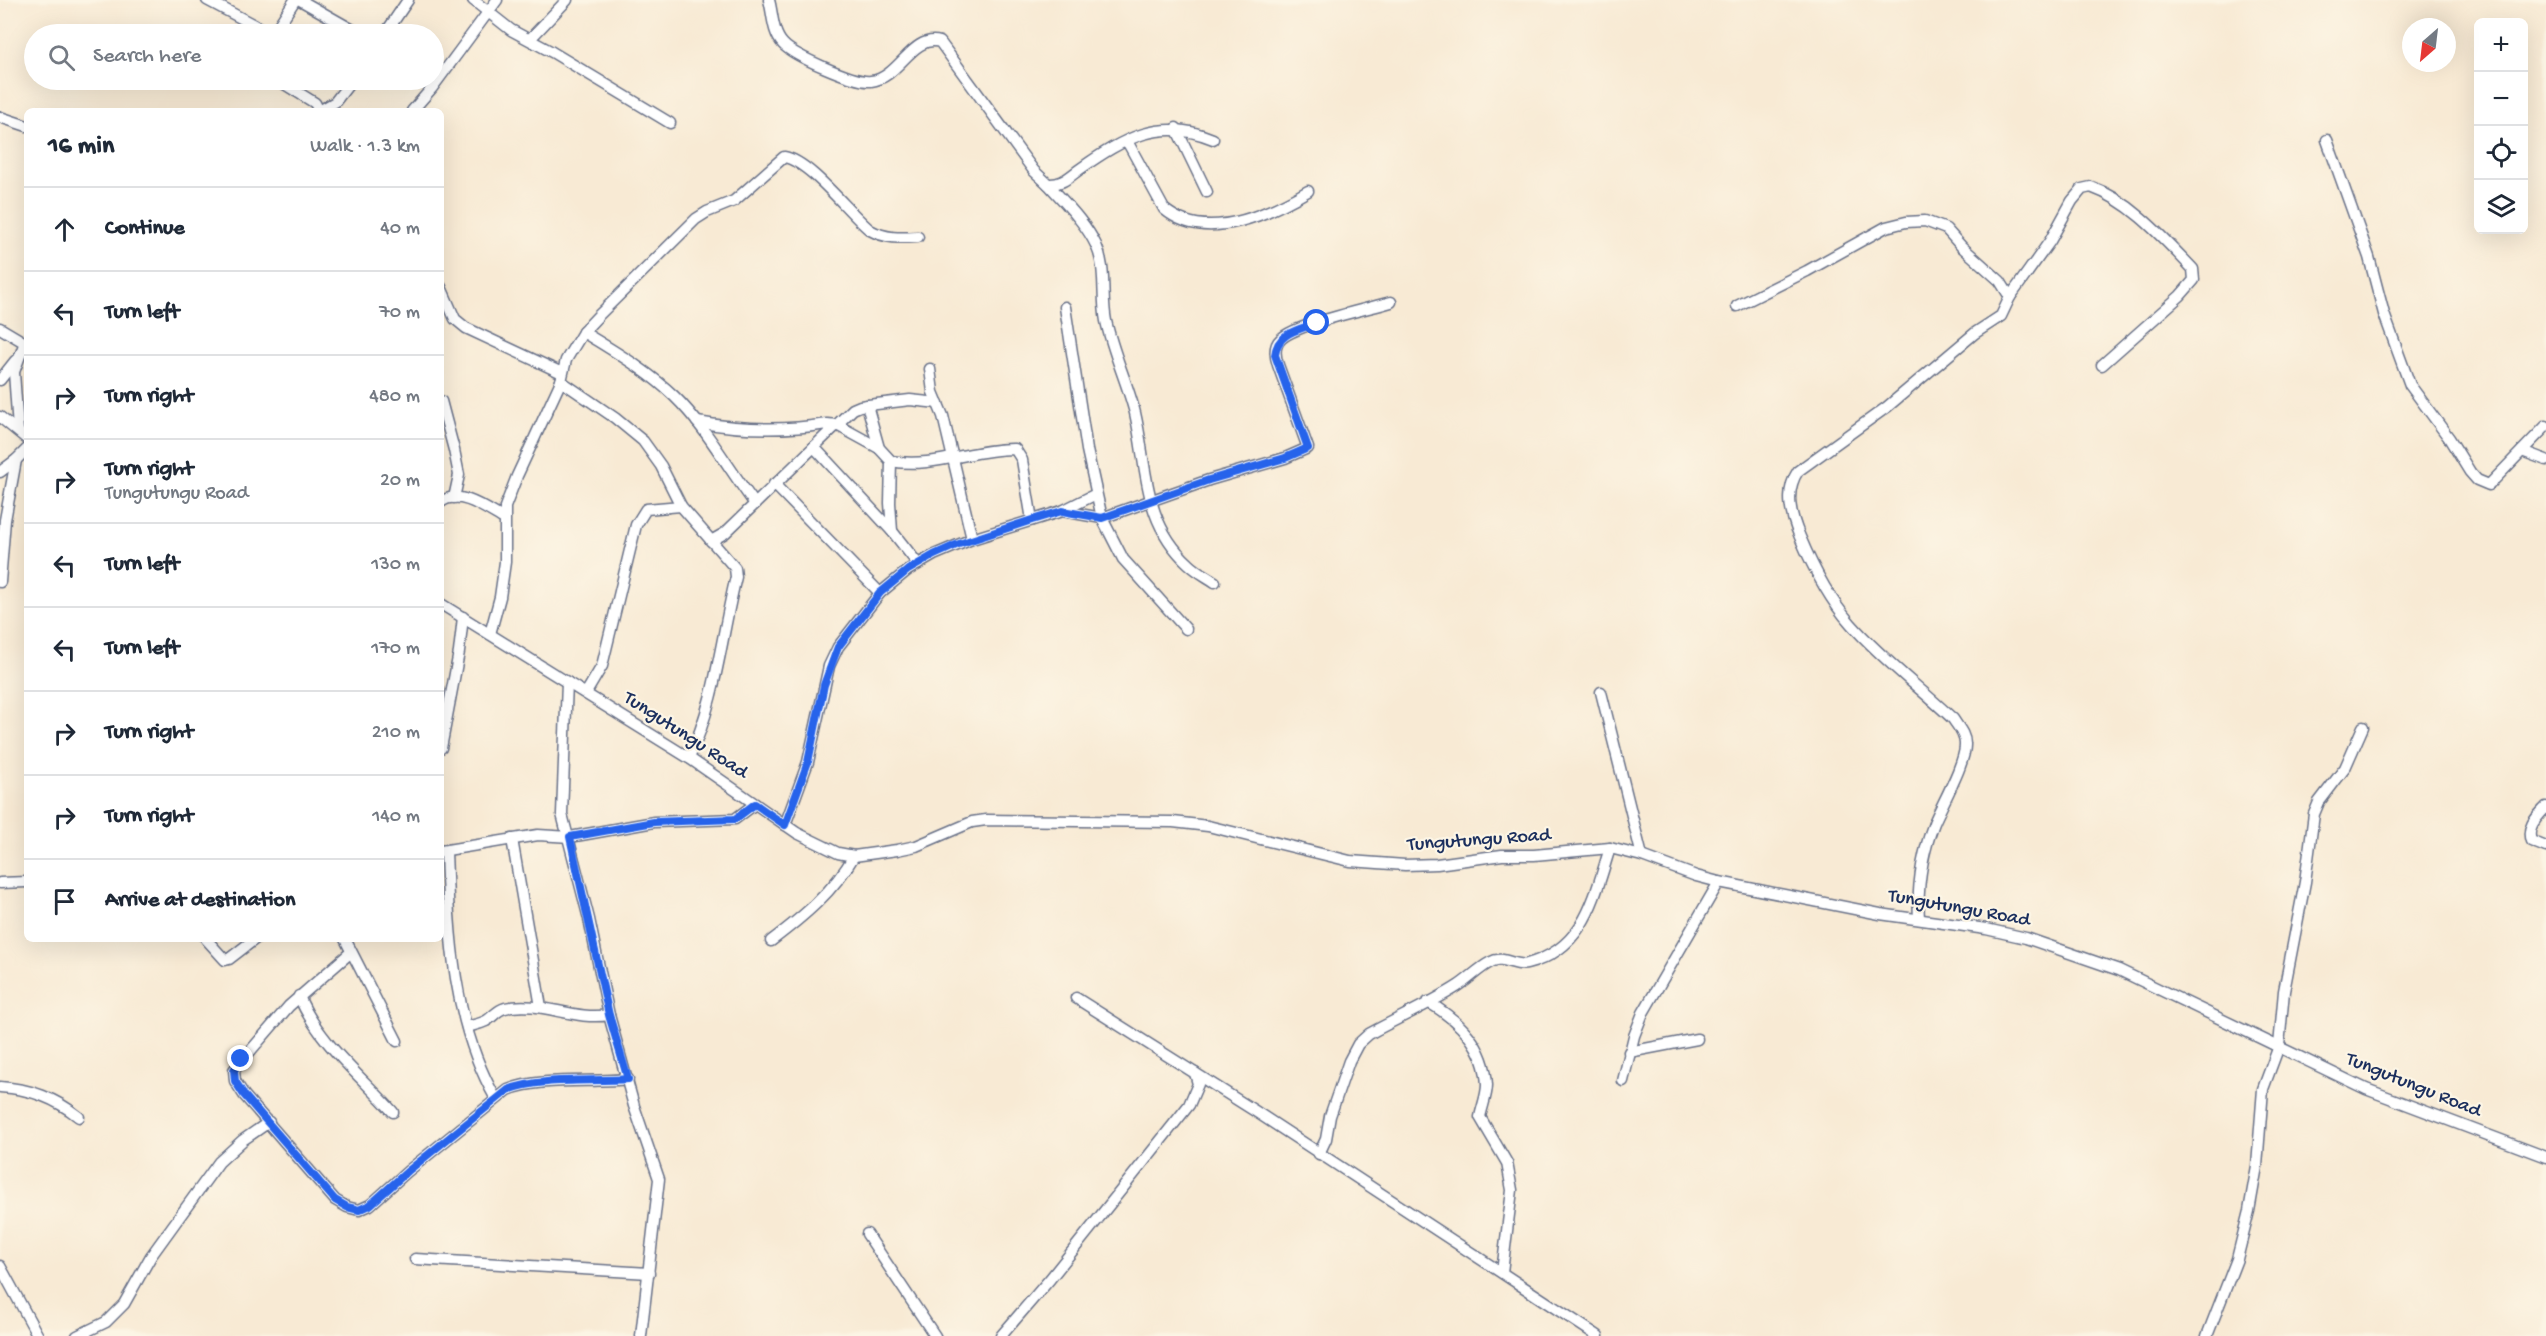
<!DOCTYPE html>
<meta charset="utf-8">
<style>
:root{--surface:#fff;--page:#f6f6f7;--text:#1f2937;--muted:#747a83;--line:#e0e1e3}
body{margin:0;font-family:"Gochi Hand",sans-serif;background:var(--page);color:var(--text)}
.controls{position:absolute;right:18px;top:18px;display:grid;overflow:hidden;border-radius:9px;box-shadow:0 6px 24px #0002}
.controls button{width:54px;height:54px;display:grid;place-items:center;padding:0;border:0;border-bottom:2px solid var(--line);background:var(--surface);color:var(--text);font:30px sans-serif}
.compass{position:absolute;left:2402px;top:18px;width:54px;height:54px;border-radius:50%;background:var(--surface);box-shadow:0 6px 24px #0002;rotate:208deg}
.stop{position:absolute;width:18px;height:18px;margin:-14px;border:4px solid #2563eb;border-radius:50%;background:#fff}
.stop.end{background:#2563eb;border-color:#fff;box-shadow:0 2px 6px #0008}
.list{margin:0;padding:0;list-style:none}
h2{display:flex;justify-content:space-between;align-items:center;height:78px;margin:0;padding:0 24px;font-size:26px}
h2 small{font-size:20px;font-weight:400;color:var(--muted)}
.list li{display:grid;grid-template-columns:39px 1fr auto;gap:18px;align-items:center;box-sizing:border-box;height:84px;padding:0 24px;border-top:2px solid var(--line)}
.list b{display:block;font-size:22px;white-space:nowrap}
.list p{margin:0;font-size:20px;white-space:nowrap;color:var(--muted)}
.list em{font-size:20px;font-style:normal;color:var(--muted)}
.icon{flex:none;width:33px;height:33px;fill:none;stroke:currentColor;stroke-width:2;stroke-linecap:round;stroke-linejoin:round}
.map{position:relative;flex:none;width:2546px;height:1336px;overflow:hidden}
.search{position:absolute;background:var(--surface);box-shadow:0 6px 24px #0002;left:24px;top:24px;width:420px;height:66px;display:flex;align-items:center;gap:15px;box-sizing:border-box;padding:0 21px;border-radius:33px;color:var(--muted);font-size:22px}
.panel{position:absolute;background:var(--surface);box-shadow:0 6px 24px #0002;left:24px;top:108px;width:420px;height:834px;border-radius:9px}
.map>svg:first-child{display:block}
.lines{fill:none;stroke-linecap:round;stroke-linejoin:round}
.minor-casing{stroke:#687087;stroke-width:13}
.minor{stroke:#fff;stroke-width:10}
.route{stroke:#2563eb;stroke-width:8}
.labels{text-anchor:middle;dominant-baseline:central;stroke-width:4.5;stroke-linejoin:round;paint-order:stroke}
.street-label{font-size:20px;fill:#1b2f5e;stroke:#fcf5e5}
</style>
<div class="map">
<svg width="2546" height="1336" viewBox="0 0 2546 1336">
<rect width="100%" height="100%" fill="#fcf5e5"/>
<filter id="ink" filterUnits="userSpaceOnUse"><feTurbulence type="fractalNoise" baseFrequency=".0167" numOctaves="2"/><feDisplacementMap in="SourceGraphic" scale="12" xChannelSelector="R" yChannelSelector="G"/><feConvolveMatrix kernelMatrix="1 2 1 2 8 2 1 2 1" color-interpolation-filters="sRGB"/></filter>
<filter id="wash" filterUnits="userSpaceOnUse"><feTurbulence type="fractalNoise" baseFrequency=".008" numOctaves="4" result="noise"/><feDisplacementMap in="SourceGraphic" scale="24" xChannelSelector="R" yChannelSelector="G"/><feGaussianBlur stdDeviation="1.35" result="paint"/><feColorMatrix in="noise" values="0 0 0 0 0 0 0 0 0 0 0 0 0 0 0 0 0 1.4 0 .05"/><feComposite in="paint" operator="in"/></filter>
<g filter="url(#wash)">
<rect width="100%" height="100%" fill="#f8ead4"/>
</g>
<g filter="url(#ink)">
<g class="lines">
<g class="minor-casing">
<g id="minor">
<polyline points="207,0 271,34"/>
<polyline points="300,0 360,34"/>
<polyline points="473,0 511,30 552,52 670,123"/>
<path d="M769,0C773,14 772,32 783,44C794,56 855,83 871,81C899,78 912,34 940,42L1034,171L1048,184C1062,185 1069,177 1080,169C1124,138 1160,117 1213,139"/>
<polyline points="273,34 295,0"/>
<polyline points="385,34 408,0"/>
<polyline points="530,39 567,0"/>
<polyline points="278,80 315,103 319,111"/>
<polyline points="319,111 335,102 352,80"/>
<polyline points="412,111 432,88 497,0"/>
<polyline points="0,117 27,126"/>
<polyline points="1176,128 1207,192"/>
<polyline points="2327,140 2369,257 2384,314 2410,385 2449,438 2470,472 2477,480 2489,485 2546,426"/>
<path d="M1127,141L1164,209C1205,244 1269,214 1308,191"/>
<path d="M1048,184C1065,203 1085,222 1096,245C1107,269 1101,296 1106,321C1113,353 1127,382 1135,413C1148,469 1142,521 1189,564C1196,571 1206,576 1215,582"/>
<polyline points="441,287 455,319 466,328 562,373"/>
<path d="M2010,297L2050,241L2072,201L2082,189L2091,187C2131,201 2164,239 2193,269L2194,280L2180,296L2102,365"/>
<path d="M1737,306L1807,271L1886,227L1906,222L1925,221L1946,229L1962,247L2000,281L2010,297L2001,316L1975,333L1887,407L1798,471C1784,492 1791,516 1800,537C1813,568 1829,599 1851,624C1882,659 1919,687 1953,719C1958,727 1965,734 1965,744C1966,762 1942,804 1934,823C1922,854 1917,886 1919,919"/>
<polyline points="1065,307 1087,450 1102,518 1123,559 1186,629"/>
<polyline points="0,328 27,344"/>
<path d="M583,332C615,352 647,370 674,396C706,427 728,468 755,504L853,409L860,406L910,400L938,403"/>
<polyline points="930,369 933,392 943,416 972,539"/>
<polyline points="0,380 15,361"/>
<path d="M561,381L615,418L643,441L661,466L681,506L735,568L736,577C721,637 716,701 689,758"/>
<polyline points="441,401 454,450 459,475 454,498"/>
<path d="M867,405L879,448L891,461C933,469 974,448 1015,449L1022,460L1032,520"/>
<polyline points="0,417 27,439"/>
<path d="M697,422C741,430 783,431 827,424L837,425L879,448"/>
<polyline points="18,429 14,372 25,342"/>
<polyline points="814,447 892,531 918,564"/>
<polyline points="2522,451 2546,460"/>
<polyline points="891,461 890,503 892,531"/>
<polyline points="0,472 16,460 27,449"/>
<polyline points="774,484 880,593"/>
<path d="M441,502C459,488 488,510 504,519"/>
<path d="M1062,511L1102,518L1209,480L1285,458L1308,448L1278,365C1275,356 1273,346 1281,339C1296,324 1368,309 1391,302"/>
<polyline points="711,541 725,533 755,504"/>
<polyline points="0,582 5,520 16,460"/>
<polyline points="441,604 689,758 797,833 838,853 854,856 897,850 916,846 972,822 986,820 1173,822 1208,826 1350,861 1405,865 1437,864 1502,855 1534,855 1610,848 1642,856 1696,876 1719,882 1880,914 1986,929 2026,938 2119,970 2366,1089 2546,1157"/>
<path d="M490,634L500,597L505,562V507L517,476L561,381L566,360L583,332L599,315L696,219L707,212L734,201L784,157C810,161 848,212 870,230C886,239 901,238 918,237"/>
<polyline points="567,682 562,814 589,919 609,1015 634,1106 659,1179 641,1336"/>
<polyline points="1601,692 1642,856"/>
<polyline points="586,693 602,666 636,525 646,509 681,506"/>
<polyline points="441,748 459,652 463,617"/>
<path d="M2546,807C2537,817 2526,827 2531,841L2546,847"/>
<polyline points="785,825 808,762 829,666 838,647 880,593 908,570 934,555 972,539 1062,511 1096,494"/>
<polyline points="512,839 541,1007"/>
<polyline points="441,851 538,835 570,837 654,822 735,819 755,804"/>
<path d="M446,851C449,935 453,1024 496,1099"/>
<polyline points="0,883 27,882"/>
<polyline points="206,939 225,960 229,959 255,939"/>
<polyline points="345,939 397,1041"/>
<path d="M771,941C804,916 833,892 854,856"/>
<path d="M350,953L289,1006L234,1070L235,1081L244,1095L335,1200L347,1207L359,1210L370,1205L408,1171L508,1090C540,1077 592,1083 628,1079"/>
<path d="M299,996C317,1041 361,1076 393,1112"/>
<polyline points="1076,998 1255,1111 1598,1336"/>
<path d="M1428,1002C1460,1021 1485,1046 1487,1085C1487,1095 1482,1107 1480,1117L1507,1163L1512,1190L1502,1272"/>
<path d="M467,1027C473,1025 480,1024 486,1021C493,1017 497,1010 505,1008C541,1000 573,1021 609,1015"/>
<polyline points="1629,1052 1697,1039"/>
<polyline points="1623,1081 1634,1036 1643,1013 1719,882"/>
<path d="M0,1087C31,1089 55,1098 79,1117"/>
<path d="M1319,1154L1326,1139L1330,1116L1349,1061L1358,1044L1369,1034C1398,1018 1430,1004 1458,986C1469,979 1479,968 1491,962C1503,955 1514,967 1527,964C1585,949 1594,898 1610,848"/>
<polyline points="867,1234 935,1336"/>
<polyline points="415,1259 649,1273"/>
<polyline points="0,1266 38,1336"/>
<polyline points="77,1336 106,1322 124,1304 151,1256 219,1162 243,1140 269,1122"/>
<polyline points="1001,1336 1050,1279 1189,1105 1198,1084 1195,1073"/>
<polyline points="2207,1336 2237,1259 2249,1211 2257,1166 2263,1089 2279,1046 2284,991 2305,882 2314,814 2319,802 2345,768 2363,727"/>
</g>
</g>
<use href="#minor" class="minor"/>
</g>
</g>
<g class="lines" filter="url(#ink)">
<path class="route" d="M241,1059L234,1070L235,1081L244,1095L335,1200L347,1207L359,1210L370,1205L408,1171L508,1090C540,1077 592,1082 628,1079L609,1015L570,837L654,822L735,819L755,804L785,825L808,762L824,685L838,647L880,593L908,570L934,555L956,545L1032,520L1062,511L1102,518L1209,480L1285,458L1308,448L1275,355C1278,332 1298,330 1317,323"/>
</g>
<g class="labels">
<g class="street-label">
<text transform="translate(685 736) rotate(33)">Tungutungu Road</text>
<text transform="translate(1479 841) rotate(-4)">Tungutungu Road</text>
<text transform="translate(1959 909) rotate(10)">Tungutungu Road</text>
<text transform="translate(2413 1086) rotate(22)">Tungutungu Road</text>
</g>
</g>
</svg>
<div class="controls">
<button>+</button>
<button>−</button>
<button><svg class="icon" aria-label="locate" viewBox="0 0 24 24"><circle cx="12" cy="12" r="6"/><path d="M12 2v4M12 18v4M2 12h4M18 12h4"/></svg></button>
<button><svg class="icon" aria-label="layers" viewBox="0 0 24 24"><path d="M12 4l9 5-9 5-9-5zM3 14l9 5 9-5"/></svg></button>
</div>
<svg class="compass" viewBox="-18 -18 36 36"><path d="M0-13l5 13h-10z" fill="#e53935"/><path d="M0 13l5-13h-10z" fill="#747a83"/></svg>
<div class="stop" style="left:1317px;top:323px"></div>
<div class="stop end" style="left:241px;top:1059px"></div>
<div class="search"><svg class="icon" aria-label="search" viewBox="0 0 24 24"><circle cx="10" cy="10" r="6"/><path d="M15 15l6 6"/></svg>Search here</div>
<section class="panel">
<h2>16 min<small>Walk · 1.3 km</small></h2>
<ul class="list">
<li><svg class="icon" aria-label="ahead" viewBox="0 0 24 24"><path d="M12 20V5M6 11l6-6 6 6"/></svg><div><b>Continue</b></div><em>40 m</em></li>
<li><svg class="icon" aria-label="left" viewBox="0 0 24 24"><path d="M17 20v-9H6M10 6l-5 5 5 5"/></svg><div><b>Turn left</b></div><em>70 m</em></li>
<li><svg class="icon" aria-label="right" viewBox="0 0 24 24"><path d="M7 20v-9h11M14 6l5 5-5 5"/></svg><div><b>Turn right</b></div><em>480 m</em></li>
<li><svg class="icon" aria-label="right" viewBox="0 0 24 24"><path d="M7 20v-9h11M14 6l5 5-5 5"/></svg><div><b>Turn right</b><p>Tungutungu Road</p></div><em>20 m</em></li>
<li><svg class="icon" aria-label="left" viewBox="0 0 24 24"><path d="M17 20v-9H6M10 6l-5 5 5 5"/></svg><div><b>Turn left</b></div><em>130 m</em></li>
<li><svg class="icon" aria-label="left" viewBox="0 0 24 24"><path d="M17 20v-9H6M10 6l-5 5 5 5"/></svg><div><b>Turn left</b></div><em>170 m</em></li>
<li><svg class="icon" aria-label="right" viewBox="0 0 24 24"><path d="M7 20v-9h11M14 6l5 5-5 5"/></svg><div><b>Turn right</b></div><em>210 m</em></li>
<li><svg class="icon" aria-label="right" viewBox="0 0 24 24"><path d="M7 20v-9h11M14 6l5 5-5 5"/></svg><div><b>Turn right</b></div><em>140 m</em></li>
<li><svg class="icon" aria-label="arrive" viewBox="0 0 24 24"><path d="M6 21V4h12l-3 4 3 4H6"/></svg><div><b>Arrive at destination</b></div></li>
</ul>
</section>
</div>
